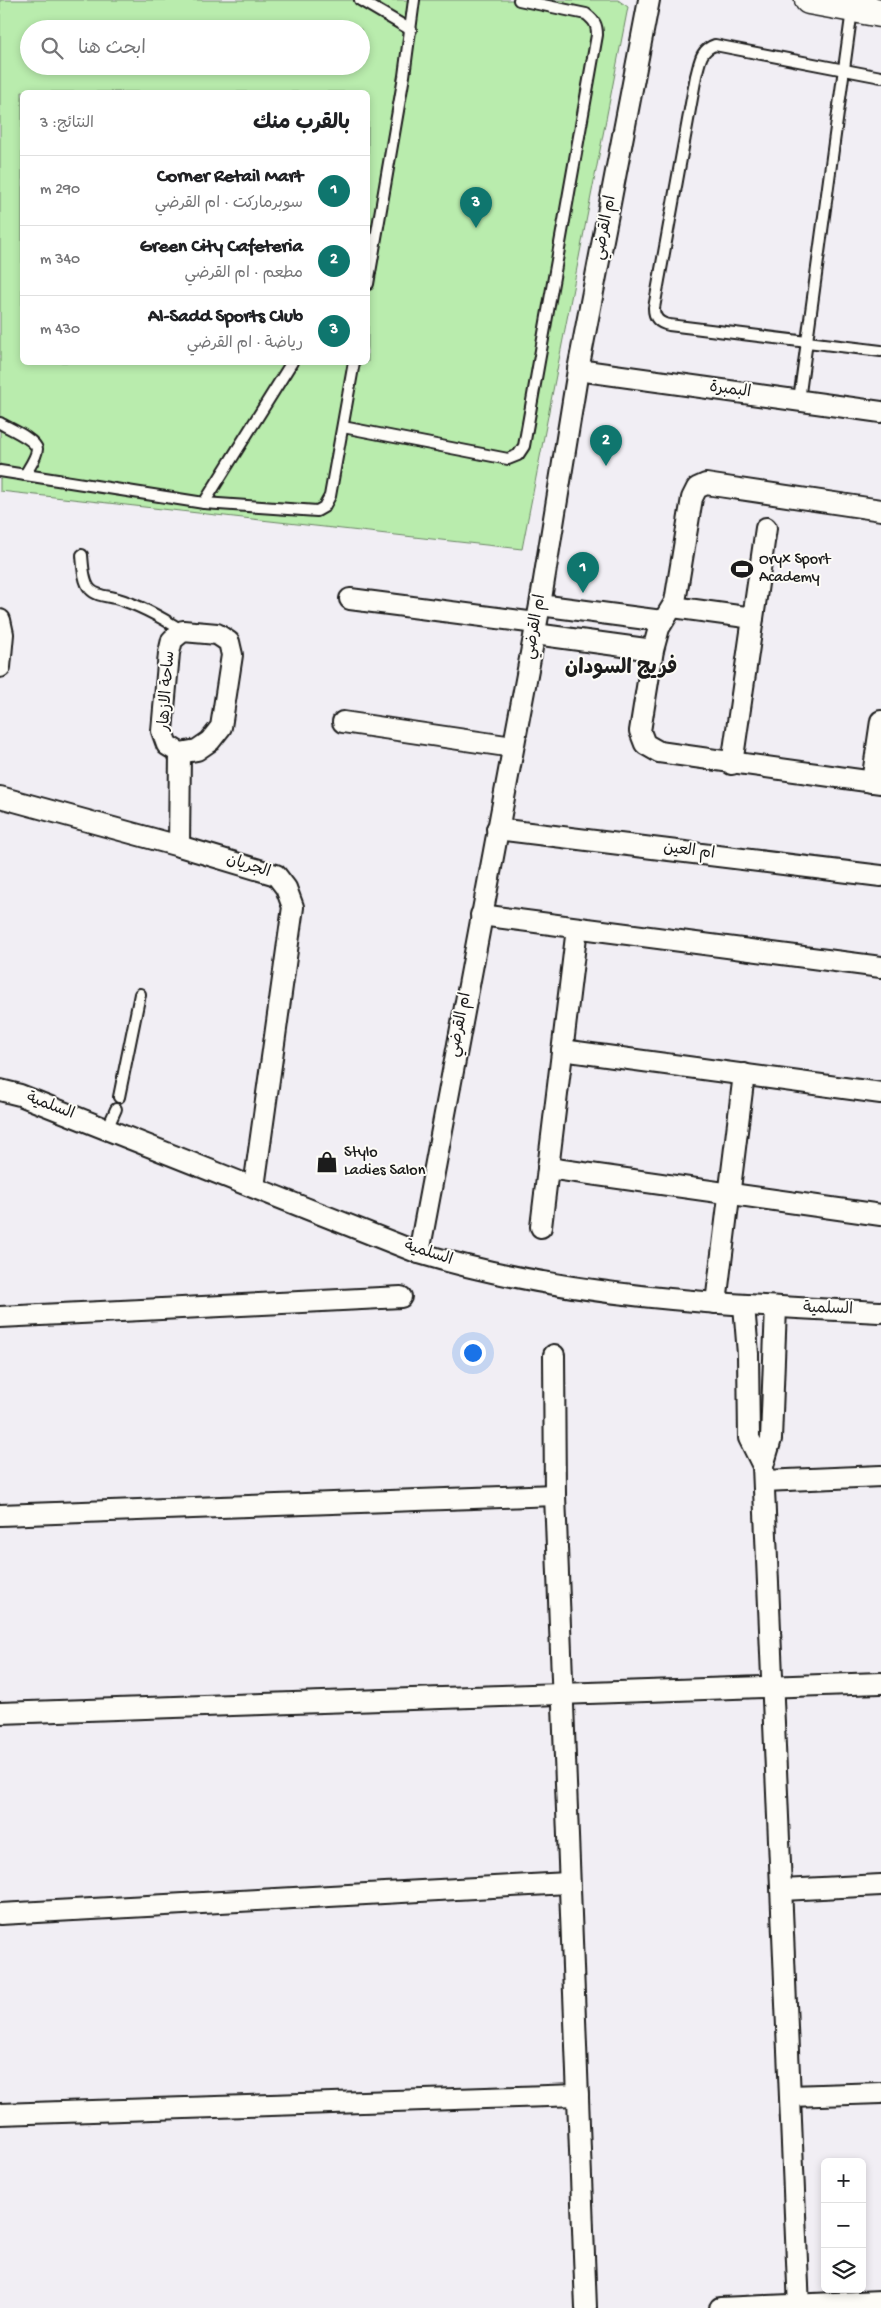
<!DOCTYPE html>
<html lang="ar">
<meta charset="utf-8">
<style>
:root{--surface:#fff;--page:#f2f2f2;--text:#202124;--muted:#757577;--line:#e0e0e0;--accent:#0f766e}
body{margin:0;font-family:"Gochi Hand","Playpen Sans Arabic",sans-serif;background:var(--page);color:var(--text);direction:rtl}
.controls{position:absolute;right:15px;bottom:15px;display:grid;overflow:hidden;border-radius:8px;box-shadow:0 2px 8px #0003}
.controls button{width:45px;height:45px;display:grid;place-items:center;padding:0;border:0;border-bottom:1px solid var(--line);background:var(--surface);color:var(--text);font:25px sans-serif}
.you{position:absolute;left:472px;top:1352px;width:18px;height:18px;margin:-12px;border:4px solid #fff;border-radius:50%;background:#1a73e8;box-shadow:0 0 0 8px #1a73e833}
.badge{display:grid;place-items:center;width:32px;height:32px;border-radius:50%;background:var(--accent);color:#fff;font-size:16px;font-weight:700}
.pin{position:absolute;translate:-50% -41px;filter:drop-shadow(0 1px 2px #0008)}
.pin::after{content:'';position:absolute;top:26px;width:18px;height:15px;background:inherit;clip-path:polygon(0 0,100% 0,50% 100%)}
.list{margin:0;padding:0;list-style:none}
h2{display:flex;justify-content:space-between;align-items:center;height:65px;margin:0;padding:0 20px;font-size:21px}
h2 small{font-size:16px;font-weight:400;color:var(--muted)}
.list li{display:grid;grid-template-columns:32px 1fr auto;gap:15px;align-items:center;box-sizing:border-box;height:70px;padding:0 20px;border-top:1px solid var(--line)}
.list b{display:block;font-size:19px;white-space:nowrap}
.list p{margin:0;font-size:16px;white-space:nowrap;color:var(--muted)}
.list em{font-size:16px;font-style:normal;color:var(--muted)}
.icon{flex:none;width:28px;height:28px;fill:none;stroke:currentColor;stroke-width:2;stroke-linecap:round;stroke-linejoin:round}
.map{position:relative;flex:none;width:881px;height:2308px;overflow:hidden;direction:ltr}
.search{position:absolute;background:var(--surface);box-shadow:0 2px 8px #0003;left:20px;top:20px;width:350px;height:55px;display:flex;align-items:center;gap:12px;box-sizing:border-box;padding:0 18px;border-radius:28px;color:var(--muted);font-size:19px}
.panel{position:absolute;background:var(--surface);box-shadow:0 2px 8px #0003;left:20px;top:90px;width:350px;height:275px;border-radius:8px;direction:rtl}
.map>svg:first-child{display:block}
.grass{fill:#b9ecad;stroke:#6a8464;fill-rule:evenodd}
.lines{fill:none;stroke-linecap:round;stroke-linejoin:round}
.lane-casing{stroke:#1c1c1c;stroke-width:14}
.street-casing{stroke:#1c1c1c;stroke-width:24}
.secondary-casing{stroke:#1c1c1c;stroke-width:31}
.lane{stroke:#fdfcf7;stroke-width:10}
.street{stroke:#fdfcf7;stroke-width:20}
.secondary{stroke:#fdfcf7;stroke-width:28}
.labels{text-anchor:middle;dominant-baseline:central;stroke-width:4;stroke-linejoin:round;paint-order:stroke}
.street-label{font-size:16px;fill:#1c1c1c;stroke:#fdfcf7}
.poi-label{font-size:16px;fill:#1c1c1c;stroke:#fdfcf7;text-anchor:start}
.district-label{font-size:21px;font-weight:bold;fill:#1c1c1c;stroke:#fdfcf7}
</style>
<div class="map">
<svg width="881" height="2308" viewBox="0 0 881 2308">
<rect width="100%" height="100%" fill="#f1eef4"/>
<filter id="ink" filterUnits="userSpaceOnUse"><feTurbulence type="fractalNoise" baseFrequency=".02" numOctaves="2"/><feDisplacementMap in="SourceGraphic" scale="10" xChannelSelector="R" yChannelSelector="G"/><feConvolveMatrix kernelMatrix="1 2 1 2 8 2 1 2 1" color-interpolation-filters="sRGB"/></filter>
<g filter="url(#ink)">
<path class="grass" d="M0,0H618L628,7L522,549L0,491ZM29,29H361V66H29ZM22,92H368V362H22Z"/>
<g class="lines">
<g class="lane-casing">
<g id="lane">
<polyline points="360,0 411,30"/>
<path d="M881,77L715,45C700,50 700,62 696,76L654,308C654,318 659,323 669,325L881,351"/>
<polyline points="368,284 404,76 414,0"/>
<polyline points="799,400 852,10"/>
<path d="M0,423C8,428 35,439 37,449C37,457 28,469 25,475"/>
<path d="M343,427L508,459L518,455L524,446L597,35C597,25 595,21 586,14L519,0"/>
<polyline points="0,471 204,503 317,511 324,507 330,496 354,362"/>
<polyline points="204,503 292,362"/>
<path d="M82,555C83,565 83,581 90,589C96,596 107,596 115,598C140,605 161,617 183,631"/>
<polyline points="119,1097 140,994"/>
<polyline points="107,1129 116,1109"/>
</g>
</g>
<g class="street-casing">
<g id="street">
<polyline points="578,370 881,412"/>
<polyline points="881,510 706,484 697,488 692,498 675,602 659,628 653,650 640,731 645,744 659,752 881,783"/>
<polyline points="350,599 536,623"/>
<polyline points="540,605 662,621"/>
<polyline points="673,607 753,618"/>
<polyline points="0,620 3,634 0,667"/>
<polygon points="183,631 217,634 229,642 232,655 221,727 210,741 197,750 180,753 167,745 162,731 169,653 172,640"/>
<polyline points="535,634 653,650"/>
<polyline points="343,722 513,747"/>
<polyline points="732,764 766,528"/>
<polyline points="872,782 881,721"/>
<polyline points="0,797 179,846 276,875 286,888 293,907 254,1187"/>
<polyline points="497,829 881,876"/>
<polyline points="179,846 180,753"/>
<polyline points="481,915 881,967"/>
<polyline points="562,1050 881,1093"/>
<path d="M0,1090L20,1095L419,1253C568,1298 726,1305 881,1312"/>
<polyline points="548,1168 881,1215"/>
<polyline points="541,1227 577,928"/>
<polyline points="419,1253 540,605 578,370 649,0"/>
<polyline points="716,1303 744,1074"/>
<polyline points="744,1305 748,1354 749,1438 763,1466"/>
<polyline points="776,1307 771,1439 763,1466 799,2308"/>
<polyline points="0,1317 401,1297"/>
<polyline points="554,1355 555,1495 586,2308"/>
<polyline points="764,1481 881,1476"/>
<polyline points="0,1515 555,1495"/>
<polyline points="0,1713 881,1683"/>
<polyline points="782,1890 881,1885"/>
<polyline points="0,1914 568,1883"/>
<polyline points="790,2096 881,2093"/>
<polyline points="0,2114 578,2095"/>
<polyline points="720,2308 881,2301"/>
</g>
</g>
<g class="secondary-casing">
<polyline id="secondary" points="809,0 881,13"/>
</g>
<use href="#lane" class="lane"/>
<use href="#street" class="street"/>
<use href="#secondary" class="secondary"/>
</g>
</g>
<defs>
<g id="stadium-bare" transform="scale(1.725)"><path d="M0-5a6.5 5 0 1 0 0 10a6.5 5 0 1 0 0-10ZM-3.5-1.8h7v3.6h-7Z" fill="#1c1c1c" stroke="#fdfcf7" stroke-width="2.5" paint-order="stroke"/></g>
<g id="shop-bare" transform="scale(1.725)"><path d="M-5-2.5h2.3a2.7 3.5 0 0 1 5.4 0H5L5.5 6h-11ZM-1.5-2.5h3a1.5 2.3 0 0 0-3 0Z" fill="#1c1c1c" stroke="#fdfcf7" stroke-width="2.5" paint-order="stroke"/></g>
</defs>
<g fill-rule="evenodd">
<use href="#stadium-bare" x="742" y="569"/>
<use href="#shop-bare" x="327" y="1162"/>
</g>
<g class="labels">
<g class="street-label">
<text transform="translate(606 228) rotate(-79)">ام القرضي</text>
<text transform="translate(730 391) rotate(8)">البمبرة</text>
<text transform="translate(536 627) rotate(-80)">ام القرضي</text>
<text transform="translate(168 691) rotate(-86)">ساحة الازهار</text>
<text transform="translate(689 852) rotate(7)">ام العين</text>
<text transform="translate(248 867) rotate(18)">الجريان</text>
<text transform="translate(461 1025) rotate(-79)">ام القرضي</text>
<text transform="translate(50 1107) rotate(21)">السلمية</text>
<text transform="translate(428 1254) rotate(18)">السلمية</text>
<text transform="translate(828 1310) rotate(2)">السلمية</text>
</g>
<g class="poi-label">
<text x="759" y="560">Oryx Sport<tspan x="759" dy="18">Academy</tspan></text>
<text x="344" y="1153">Stylo<tspan x="344" dy="18">Ladies Salon</tspan></text>
</g>
<g class="district-label">
<text x="621" y="669">فريج السودان</text>
</g>
</g>
</svg>
<div class="controls">
<button>+</button>
<button>−</button>
<button><svg class="icon" aria-label="layers" viewBox="0 0 24 24"><path d="M12 4l9 5-9 5-9-5zM3 14l9 5 9-5"/></svg></button>
</div>
<div class="you"></div>
<div class="pin badge" style="left:583px;top:593px">1</div>
<div class="pin badge" style="left:606px;top:466px">2</div>
<div class="pin badge" style="left:476px;top:228px">3</div>
<div class="search"><svg class="icon" aria-label="search" viewBox="0 0 24 24"><circle cx="10" cy="10" r="6"/><path d="M15 15l6 6"/></svg>ابحث هنا</div>
<section class="panel">
<h2>بالقرب منك<small>النتائج: 3</small></h2>
<ul class="list">
<li><span class="badge">1</span><div><b>Corner Retail Mart</b><p>سوبرماركت · ام القرضي</p></div><em>290 m</em></li>
<li><span class="badge">2</span><div><b>Green City Cafeteria</b><p>مطعم · ام القرضي</p></div><em>340 m</em></li>
<li><span class="badge">3</span><div><b>Al-Sadd Sports Club</b><p>رياضة · ام القرضي</p></div><em>430 m</em></li>
</ul>
</section>
</div>
